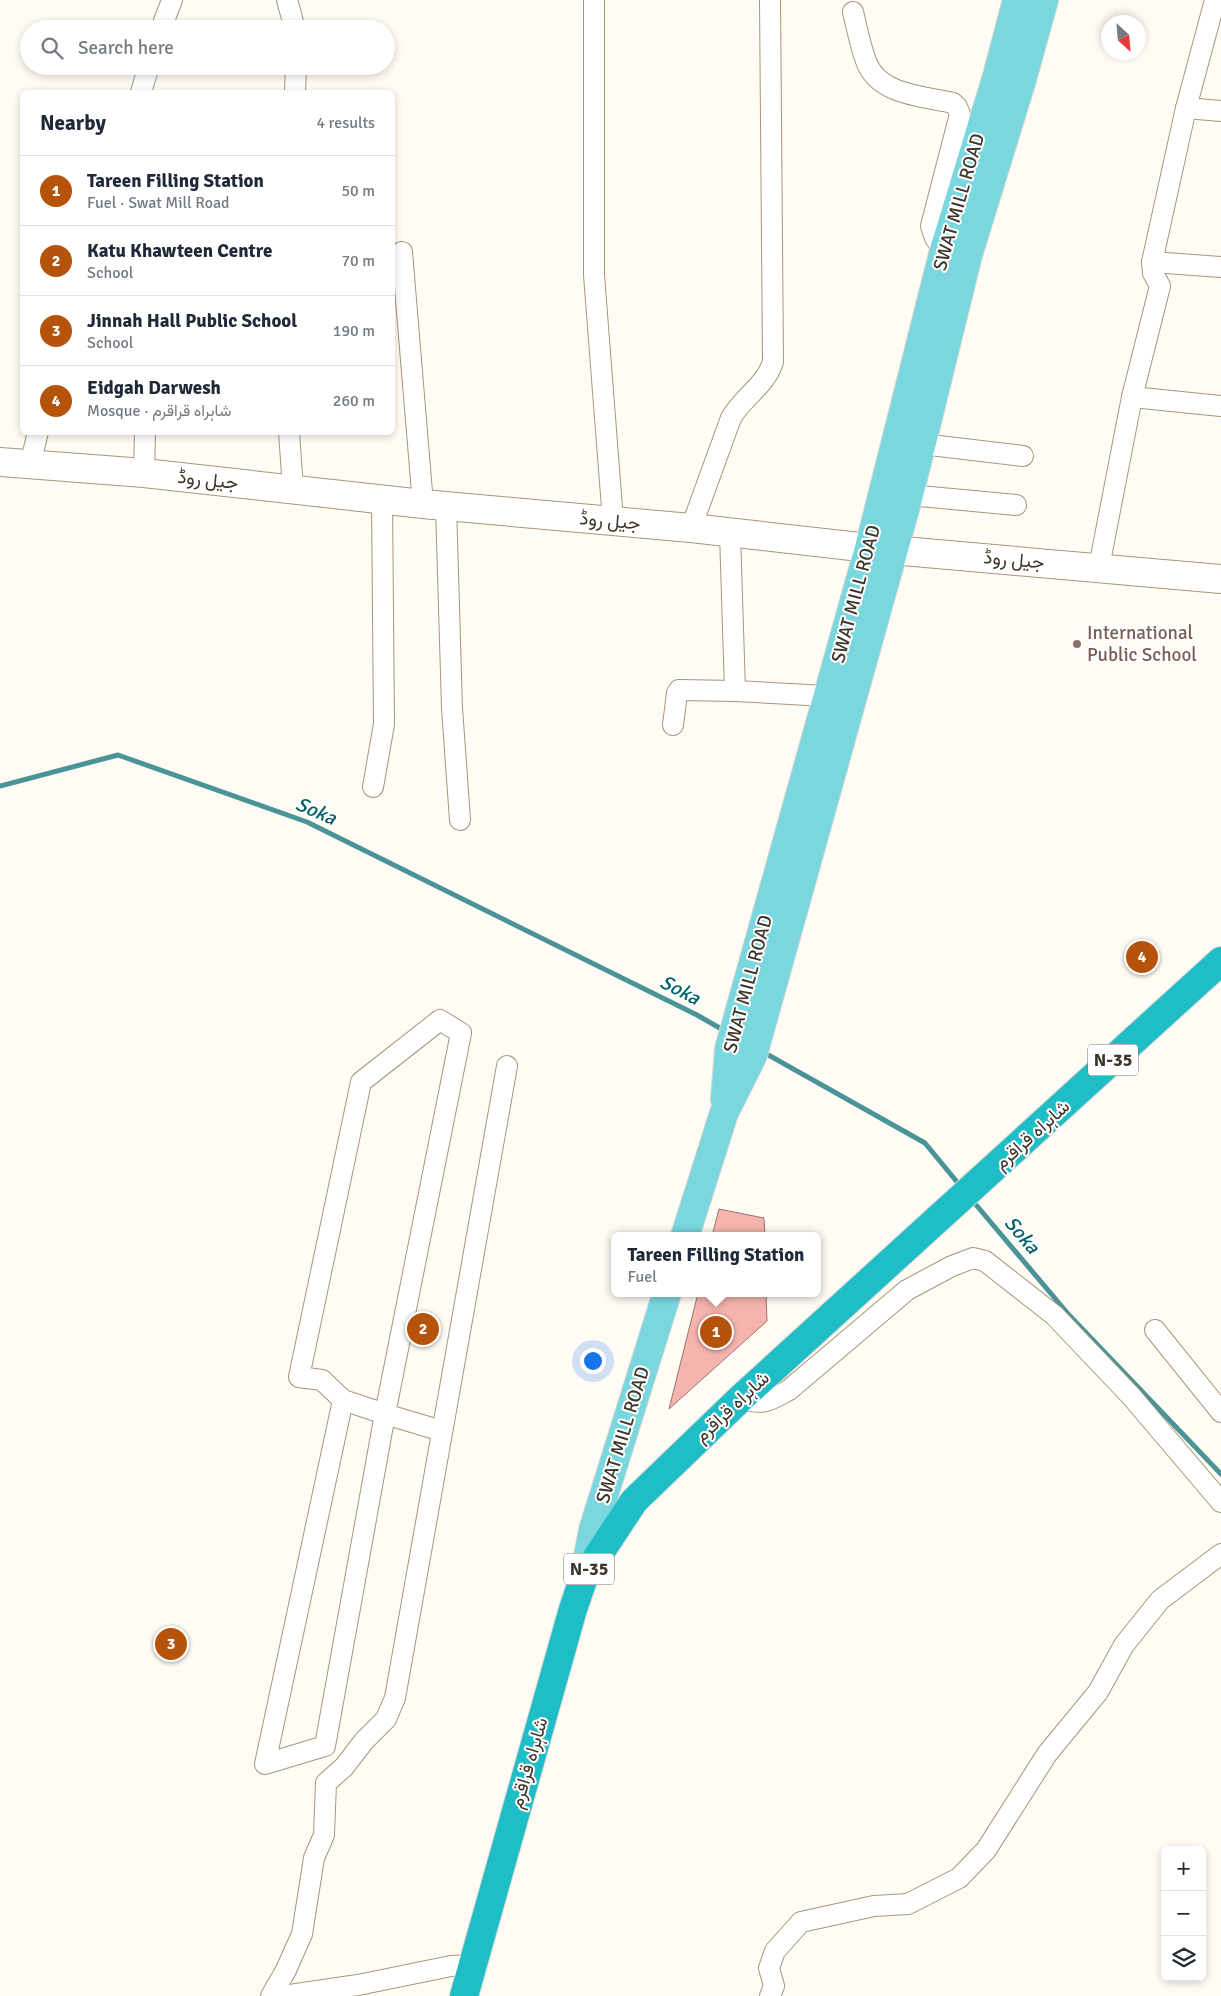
<!DOCTYPE html>
<meta charset="utf-8">
<style>
:root{--surface:#fff;--page:#f6f6f7;--text:#1f2937;--muted:#747a83;--line:#e0e1e3;--accent:#b45309}
body{margin:0;font-family:Signika,Vazirmatn,sans-serif;background:var(--page);color:var(--text)}
.controls{position:absolute;right:15px;bottom:15px;display:grid;overflow:hidden;border-radius:8px;box-shadow:0 2px 8px #0003}
.controls button{width:45px;height:45px;display:grid;place-items:center;padding:0;border:0;border-bottom:1px solid var(--line);background:var(--surface);color:var(--text);font:25px sans-serif}
.compass{position:absolute;left:1101px;top:15px;width:45px;height:45px;border-radius:50%;background:var(--surface);box-shadow:0 2px 8px #0003;rotate:154deg}
.you{position:absolute;left:592px;top:1360px;width:18px;height:18px;margin:-12px;border:4px solid #fff;border-radius:50%;background:#1a73e8;box-shadow:0 0 0 8px #1a73e833}
.badge{display:grid;place-items:center;width:32px;height:32px;border-radius:50%;background:var(--accent);color:#fff;font-size:16px;font-weight:700}
.pin{position:absolute;translate:-50% -50%;border:2px solid #fff;box-shadow:0 1px 5px #0006}
.popup{position:absolute;left:611px;top:1232px;width:210px;height:65px;box-sizing:border-box;display:grid;place-content:center;border-radius:8px;background:var(--surface);filter:drop-shadow(0 1px 4px #0005);font-size:16px;white-space:nowrap;color:var(--muted)}
.popup b{font-size:19px;color:var(--text)}
.popup::after{content:'';position:absolute;left:50%;top:100%;margin-left:-10px;border:10px solid transparent;border-top-color:var(--surface)}
.list{margin:0;padding:0;list-style:none}
h2{display:flex;justify-content:space-between;align-items:center;height:65px;margin:0;padding:0 20px;font-size:21px}
h2 small{font-size:16px;font-weight:400;color:var(--muted)}
.list li{display:grid;grid-template-columns:32px 1fr auto;gap:15px;align-items:center;box-sizing:border-box;height:70px;padding:0 20px;border-top:1px solid var(--line)}
.list b{display:block;font-size:19px;white-space:nowrap}
.list p{margin:0;font-size:16px;white-space:nowrap;color:var(--muted)}
.list em{font-size:16px;font-style:normal;color:var(--muted)}
.icon{flex:none;width:28px;height:28px;fill:none;stroke:currentColor;stroke-width:2;stroke-linecap:round;stroke-linejoin:round}
.map{position:relative;flex:none;width:1221px;height:1996px;overflow:hidden}
.search{position:absolute;background:var(--surface);box-shadow:0 2px 8px #0003;left:20px;top:20px;width:375px;height:55px;display:flex;align-items:center;gap:12px;box-sizing:border-box;padding:0 18px;border-radius:28px;color:var(--muted);font-size:19px}
.panel{position:absolute;background:var(--surface);box-shadow:0 2px 8px #0003;left:20px;top:90px;width:375px;height:345px;border-radius:8px}
.map>svg:first-child{display:block}
.lines{fill:none;stroke-linecap:round;stroke-linejoin:round}
.stream{stroke:#4a9396;stroke-width:5}
.building{fill:#f6b4ae;stroke:#977471}
.street-casing{stroke:#a79679;stroke-width:22}
.secondary-casing{stroke:#a79679;stroke-width:30}
.primary-casing{stroke:#d8d7d4;stroke-width:30}
.highway-casing{stroke:#d8d7d4;stroke-width:30}
.street{stroke:#fff;stroke-width:20}
.secondary{stroke:#fff;stroke-width:28}
.primary{stroke:#79d7dd;stroke-width:28}
.highway{stroke:#1fbdc6;stroke-width:28}
.education-dot{fill:#8d6e63;stroke:#fff;stroke-width:2}
.labels{text-anchor:middle;dominant-baseline:central;stroke-width:4;stroke-linejoin:round;paint-order:stroke}
.shield{fill:#fff;stroke:#77726a;stroke-width:1}
.shield-label{font-size:18px;font-weight:bold;fill:#3d362a}
.street-label{font-size:19px;fill:#3d362a;stroke:#fff}
.education-label{font-size:19px;fill:#785e54;stroke:#fff;text-anchor:start}
.water-label{font-size:20px;font-style:italic;fill:#016269;stroke:#fff}
</style>
<div class="map">
<svg width="1221" height="1996" viewBox="0 0 1221 1996">
<rect width="100%" height="100%" fill="#fffbf5"/>
<g class="lines">
<g class="stream">
<polyline points="0,786 118,755 307,822 697,1015 725,1031"/>
<polyline points="763,1052 925,1143 962,1188"/>
<polyline points="972,1200 1069,1315 1221,1474"/>
</g>
</g>
<g class="building">
<polygon points="719,1209 764,1218 765,1236 712,1236"/>
<polygon points="698,1293 766,1293 767,1321 669,1409"/>
</g>
<g class="lines">
<g class="street-casing">
<g id="street">
<polyline points="287,0 295,29"/>
<polyline points="594,0 594,275 613,521"/>
<path d="M853,12C857,28 860,45 866,61C878,95 922,96 953,103L957,107L960,114L931,226L935,238L944,250"/>
<polyline points="161,29 172,0"/>
<polyline points="141,92 149,66"/>
<polyline points="295,92 296,66"/>
<polyline points="1186,108 1221,111"/>
<polyline points="402,252 423,504"/>
<polyline points="1152,262 1221,267"/>
<polyline points="1132,397 1221,406"/>
<polyline points="289,432 293,489"/>
<polyline points="922,444 1023,456"/>
<polyline points="30,465 38,432"/>
<polyline points="144,473 145,432"/>
<polyline points="909,495 1016,505"/>
<polyline points="446,506 452,708 460,820"/>
<path d="M691,528L731,418C742,398 766,385 773,362L770,0"/>
<polyline points="730,534 735,691"/>
<polyline points="1099,567 1132,397 1160,286 1153,273 1152,262 1186,108 1215,0"/>
<polyline points="673,725 677,693 679,690 735,691 827,696"/>
<polyline points="373,787 384,724 382,499"/>
<polyline points="1155,1330 1221,1412"/>
<path d="M741,1398C763,1406 769,1401 789,1390L907,1290L952,1266L973,1258L985,1261L1054,1315L1131,1396L1221,1502"/>
<polyline points="343,1400 265,1764 325,1746 385,1414 343,1400 322,1380 299,1377 361,1082 440,1020 461,1033 385,1414 442,1431"/>
<polyline points="271,1996 286,1970 302,1934 314,1858 324,1835 326,1783 344,1767 364,1741 386,1719 395,1698 507,1066"/>
<polyline points="283,1996 358,1985 451,1966 473,1965"/>
<polyline points="770,1996 774,1986 769,1968 775,1951 801,1922 874,1906 908,1904 959,1878 986,1850 1047,1754 1098,1692 1124,1645 1160,1600 1221,1554"/>
</g>
</g>
<g class="secondary-casing">
<polyline id="secondary" points="0,462 144,473 423,504 691,528 869,548 1221,579"/>
</g>
<g class="primary-casing">
<g id="primary">
<polyline points="725,1099 729,1049 869,548 944,250 997,76 1017,0"/>
<polyline points="685,1236 724,1113 753,1055 909,495 968,255 1021,83 1044,0"/>
<polyline points="584,1577 593,1530 667,1293"/>
</g>
</g>
<g class="highway-casing">
<polyline id="highway" points="464,1996 573,1609 584,1577 634,1501 741,1398 1221,961"/>
</g>
<use href="#street" class="street"/>
<use href="#secondary" class="secondary"/>
<use href="#primary" class="primary"/>
<use href="#highway" class="highway"/>
</g>
<circle class="education-dot" cx="1077" cy="644" r="5"/>
<g class="labels">
<g class="shield">
<rect x="1088" y="1044.5" width="50" height="31" rx="4"/>
<rect x="564" y="1553.5" width="50" height="31" rx="4"/>
</g>
<g class="shield-label">
<text x="1113" y="1060">N-35</text>
<text x="589" y="1569">N-35</text>
</g>
<g class="street-label">
<text transform="translate(959 202) rotate(-74)">SWAT MILL ROAD</text>
<text transform="translate(208 480) rotate(6)">جیل روڈ</text>
<text transform="translate(610 521) rotate(5)">جیل روڈ</text>
<text transform="translate(1014 560) rotate(5)">جیل روڈ</text>
<text transform="translate(856 594) rotate(-75)">SWAT MILL ROAD</text>
<text transform="translate(748 984) rotate(-75)">SWAT MILL ROAD</text>
<text transform="translate(1032 1135) rotate(-42)">شاہراہ قراقرم</text>
<text transform="translate(732 1407) rotate(-43)">شاہراہ قراقرم</text>
<text transform="translate(623 1435) rotate(-73)">SWAT MILL ROAD</text>
<text transform="translate(529 1763) rotate(-74)">شاہراہ قراقرم</text>
</g>
<g class="education-label">
<text x="1087" y="633">International<tspan x="1087" dy="22">Public School</tspan></text>
</g>
<g class="water-label">
<text transform="translate(316 811) rotate(23)">Soka</text>
<text transform="translate(680 990) rotate(27)">Soka</text>
<text transform="translate(1022 1235) rotate(50)">Soka</text>
</g>
</g>
</svg>
<div class="controls">
<button>+</button>
<button>−</button>
<button><svg class="icon" aria-label="layers" viewBox="0 0 24 24"><path d="M12 4l9 5-9 5-9-5zM3 14l9 5 9-5"/></svg></button>
</div>
<svg class="compass" viewBox="-18 -18 36 36"><path d="M0-13l5 13h-10z" fill="#e53935"/><path d="M0 13l5-13h-10z" fill="#747a83"/></svg>
<div class="you"></div>
<div class="pin badge" style="left:716px;top:1332px">1</div>
<div class="popup"><b>Tareen Filling Station</b>Fuel</div>
<div class="pin badge" style="left:423px;top:1329px">2</div>
<div class="pin badge" style="left:171px;top:1644px">3</div>
<div class="pin badge" style="left:1142px;top:957px">4</div>
<div class="search"><svg class="icon" aria-label="search" viewBox="0 0 24 24"><circle cx="10" cy="10" r="6"/><path d="M15 15l6 6"/></svg>Search here</div>
<section class="panel">
<h2>Nearby<small>4 results</small></h2>
<ul class="list">
<li><span class="badge">1</span><div><b>Tareen Filling Station</b><p>Fuel · Swat Mill Road</p></div><em>50 m</em></li>
<li><span class="badge">2</span><div><b>Katu Khawteen Centre</b><p>School</p></div><em>70 m</em></li>
<li><span class="badge">3</span><div><b>Jinnah Hall Public School</b><p>School</p></div><em>190 m</em></li>
<li><span class="badge">4</span><div><b>Eidgah Darwesh</b><p>Mosque · شاہراہ قراقرم</p></div><em>260 m</em></li>
</ul>
</section>
</div>
